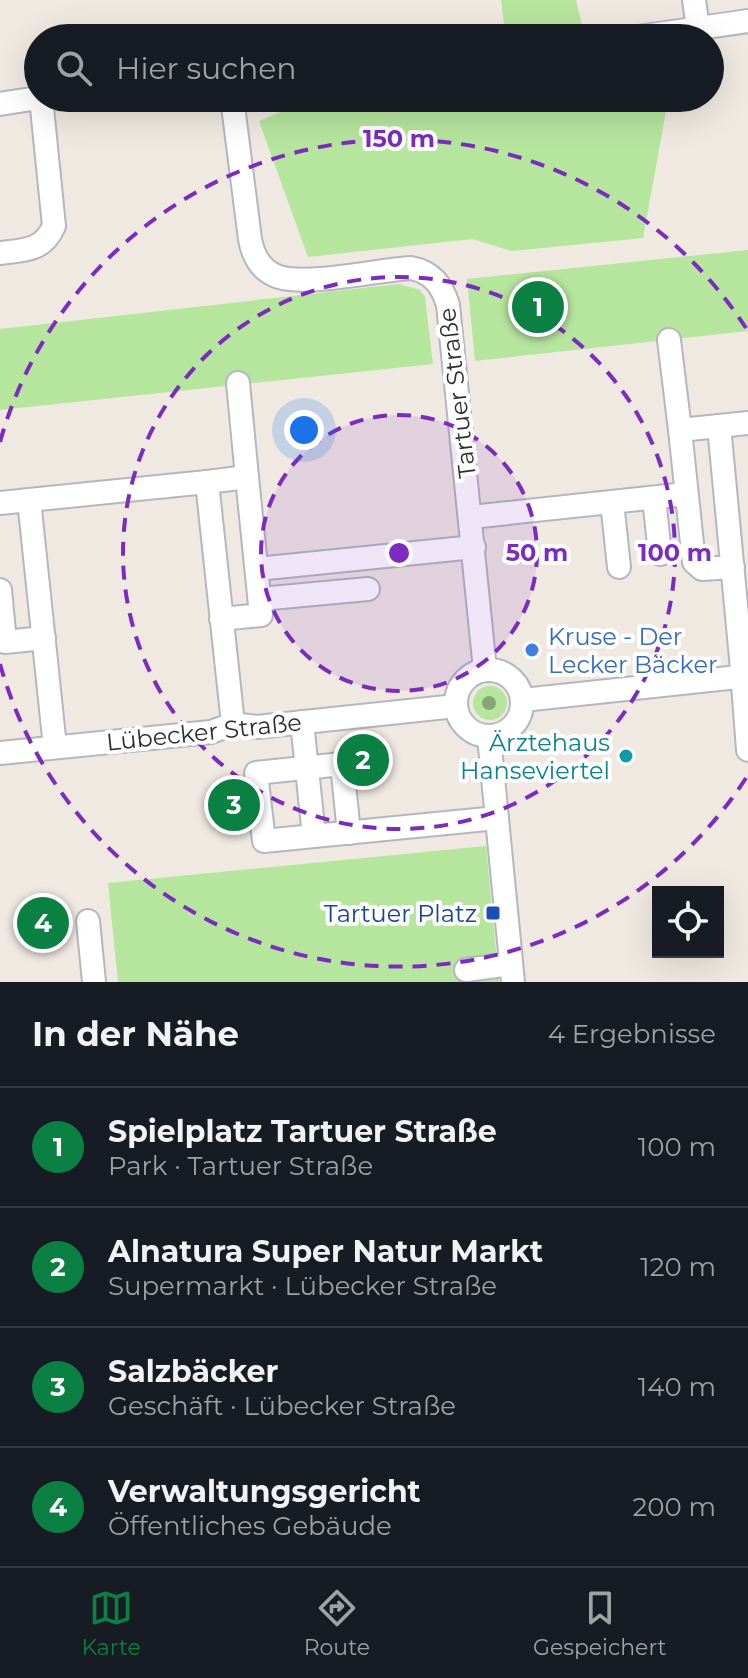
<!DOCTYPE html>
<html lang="de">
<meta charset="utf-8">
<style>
:root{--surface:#171b24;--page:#20242c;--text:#f1f3f6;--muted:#9ea1a6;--line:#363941;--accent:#0b8043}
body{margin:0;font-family:Montserrat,sans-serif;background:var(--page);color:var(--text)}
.controls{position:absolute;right:24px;bottom:24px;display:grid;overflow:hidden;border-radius:0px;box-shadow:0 8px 32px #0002}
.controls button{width:72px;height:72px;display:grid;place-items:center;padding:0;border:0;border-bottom:2px solid var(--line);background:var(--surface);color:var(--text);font:40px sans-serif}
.you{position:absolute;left:304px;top:430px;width:28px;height:28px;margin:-20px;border:6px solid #fff;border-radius:50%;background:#1a73e8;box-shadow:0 0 0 12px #1a73e833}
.badge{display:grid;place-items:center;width:52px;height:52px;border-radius:50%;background:var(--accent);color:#fff;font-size:26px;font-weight:700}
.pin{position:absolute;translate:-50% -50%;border:4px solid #fff;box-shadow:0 2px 8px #0006}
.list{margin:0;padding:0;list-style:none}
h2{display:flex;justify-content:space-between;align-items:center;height:104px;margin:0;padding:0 32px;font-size:34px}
h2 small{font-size:26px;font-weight:400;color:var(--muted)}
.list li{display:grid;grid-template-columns:52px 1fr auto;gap:24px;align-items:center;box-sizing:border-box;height:120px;padding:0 32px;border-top:2px solid var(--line)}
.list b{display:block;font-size:30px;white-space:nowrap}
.list p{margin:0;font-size:26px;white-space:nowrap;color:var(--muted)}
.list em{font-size:26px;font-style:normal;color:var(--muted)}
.icon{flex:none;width:44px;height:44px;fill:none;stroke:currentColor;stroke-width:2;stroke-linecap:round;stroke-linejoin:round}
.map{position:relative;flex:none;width:748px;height:982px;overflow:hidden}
.search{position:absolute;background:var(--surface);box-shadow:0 8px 32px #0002;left:24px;right:24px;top:24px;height:88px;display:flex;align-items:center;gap:20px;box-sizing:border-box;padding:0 28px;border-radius:44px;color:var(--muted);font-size:30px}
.sheet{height:584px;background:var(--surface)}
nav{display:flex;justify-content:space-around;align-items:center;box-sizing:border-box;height:112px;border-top:2px solid var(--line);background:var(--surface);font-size:22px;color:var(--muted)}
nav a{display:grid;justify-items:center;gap:4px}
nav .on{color:var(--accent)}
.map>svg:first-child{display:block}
.green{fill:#b6e59e}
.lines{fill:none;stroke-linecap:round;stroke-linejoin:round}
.minor-casing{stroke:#b4b7c1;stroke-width:26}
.minor{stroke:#fff;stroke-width:22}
.tree{fill:#84a574}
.ring{fill:none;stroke:#7b2cbf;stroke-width:4;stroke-dasharray:14 10}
.shop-dot{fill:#3f7fe0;stroke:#fff;stroke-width:3}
.culture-dot{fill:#0f9aa8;stroke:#fff;stroke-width:3}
.transit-dot{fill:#1a4fb4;stroke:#fff;stroke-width:3}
.labels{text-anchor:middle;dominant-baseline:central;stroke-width:8;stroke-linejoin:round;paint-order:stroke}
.street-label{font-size:24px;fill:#2e2e2e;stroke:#fff}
.shop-label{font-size:24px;fill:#366cbe;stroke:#fff;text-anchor:start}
.culture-label{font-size:24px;fill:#0d838f;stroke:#fff;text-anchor:end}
.transit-label{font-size:24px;fill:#164399;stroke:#fff;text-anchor:end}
.centre{fill:#7b2cbf;stroke:#fff;stroke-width:4}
.ring-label{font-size:24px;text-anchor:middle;font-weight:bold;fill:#7b2cbf;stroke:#fff;stroke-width:8;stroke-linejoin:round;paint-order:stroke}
</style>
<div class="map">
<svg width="748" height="982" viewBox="0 0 748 982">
<rect width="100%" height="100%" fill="#efe9e1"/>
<g class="green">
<polygon points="501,0 576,0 582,25 505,33"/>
<polygon points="313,98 413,98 530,111 541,98 660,98 666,111 643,238 512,251 472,239 308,257 259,121"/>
<polygon points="748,250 748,331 475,361 467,279"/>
<polygon points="399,284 420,290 425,297 433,364 0,410 0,329"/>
<circle cx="490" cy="703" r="17"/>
<polygon points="486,846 499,982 118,982 108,883"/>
</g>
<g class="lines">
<g class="minor-casing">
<g id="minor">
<polyline points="694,0 698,28"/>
<polyline points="631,38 748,21"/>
<path d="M232,98L250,239C253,256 261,271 279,277C309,286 377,270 411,268C432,272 442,285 448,305L485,670"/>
<polyline points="0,104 38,98"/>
<path d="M0,253C25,250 43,251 54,226L41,98"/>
<polyline points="669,340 680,430"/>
<polyline points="238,383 247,477"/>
<polyline points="719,426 748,423"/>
<polyline points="654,498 660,554"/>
<polyline points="29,500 207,482"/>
<polyline points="612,502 619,567"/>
<polyline points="0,503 29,500 55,747"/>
<polyline points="471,517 686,494"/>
<polyline points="733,567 702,569 694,562 680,430 719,426 741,658 748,750"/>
<polyline points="257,569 474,547"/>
<polyline points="0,590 5,642 44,638"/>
<polyline points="260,599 368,589"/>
<polyline points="221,619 261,615 247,477 207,482 233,724"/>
<circle cx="489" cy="703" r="33"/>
<polyline points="523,700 748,676"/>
<polyline points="302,722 314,836 497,818"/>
<polyline points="489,737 513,982"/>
<polyline points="0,753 211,732 233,724 257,727 456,706"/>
<polyline points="314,836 264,841 256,773 342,764 349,833"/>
<polyline points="88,921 94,982"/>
<polyline points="466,970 511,964"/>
</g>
</g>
<use href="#minor" class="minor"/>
</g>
<circle class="tree" cx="489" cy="703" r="7"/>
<circle cx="399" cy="553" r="138" fill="#7b2cbf" fill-opacity=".12"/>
<g class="ring">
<circle cx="399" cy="553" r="138"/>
<circle cx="399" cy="553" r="276"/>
<path d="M746 778A414 414 0 0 1 0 664M0 442A414 414 0 0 1 746 328"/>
</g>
<circle class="shop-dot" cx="532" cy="650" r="8"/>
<circle class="culture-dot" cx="626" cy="756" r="8"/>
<rect class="transit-dot" x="485" y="905" width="16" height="16" rx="4"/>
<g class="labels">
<g class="street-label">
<text transform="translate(457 393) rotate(-97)">Tartuer Straße</text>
<text transform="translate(204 732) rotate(-6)">Lübecker Straße</text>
</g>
<g class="shop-label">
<text x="548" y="636">Kruse - Der<tspan x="548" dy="28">Lecker Bäcker</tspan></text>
</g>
<g class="culture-label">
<text x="610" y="742">Ärztehaus<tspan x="610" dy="28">Hanseviertel</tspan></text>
</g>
<g class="transit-label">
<text x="477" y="913">Tartuer Platz</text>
</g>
</g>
<circle cx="399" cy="553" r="12" class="centre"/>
<g class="ring-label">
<text x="399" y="147">150 m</text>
<text x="537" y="561">50 m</text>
<text x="675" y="561">100 m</text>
</g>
</svg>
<div class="controls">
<button><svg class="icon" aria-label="locate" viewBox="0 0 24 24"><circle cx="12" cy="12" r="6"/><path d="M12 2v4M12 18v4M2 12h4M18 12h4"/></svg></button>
</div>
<div class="you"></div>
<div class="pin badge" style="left:538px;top:307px">1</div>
<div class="pin badge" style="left:363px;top:760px">2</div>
<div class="pin badge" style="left:234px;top:805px">3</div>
<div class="pin badge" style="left:43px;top:923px">4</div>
<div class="search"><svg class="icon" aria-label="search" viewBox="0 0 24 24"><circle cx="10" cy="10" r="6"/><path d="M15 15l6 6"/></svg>Hier suchen</div>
</div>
<section class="sheet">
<h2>In der Nähe<small>4 Ergebnisse</small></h2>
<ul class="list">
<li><span class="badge">1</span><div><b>Spielplatz Tartuer Straße</b><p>Park · Tartuer Straße</p></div><em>100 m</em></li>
<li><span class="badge">2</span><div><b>Alnatura Super Natur Markt</b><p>Supermarkt · Lübecker Straße</p></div><em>120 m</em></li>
<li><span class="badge">3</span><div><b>Salzbäcker</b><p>Geschäft · Lübecker Straße</p></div><em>140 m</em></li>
<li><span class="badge">4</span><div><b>Verwaltungsgericht</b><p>Öffentliches Gebäude</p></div><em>200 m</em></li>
</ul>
</section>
<nav>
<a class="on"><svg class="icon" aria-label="map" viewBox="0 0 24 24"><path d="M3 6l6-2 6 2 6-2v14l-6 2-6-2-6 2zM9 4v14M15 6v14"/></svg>Karte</a>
<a><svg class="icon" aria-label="directions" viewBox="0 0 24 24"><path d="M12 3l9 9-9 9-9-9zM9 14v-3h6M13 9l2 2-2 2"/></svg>Route</a>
<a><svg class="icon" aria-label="saved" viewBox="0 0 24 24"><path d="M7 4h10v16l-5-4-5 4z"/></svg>Gespeichert</a>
</nav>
